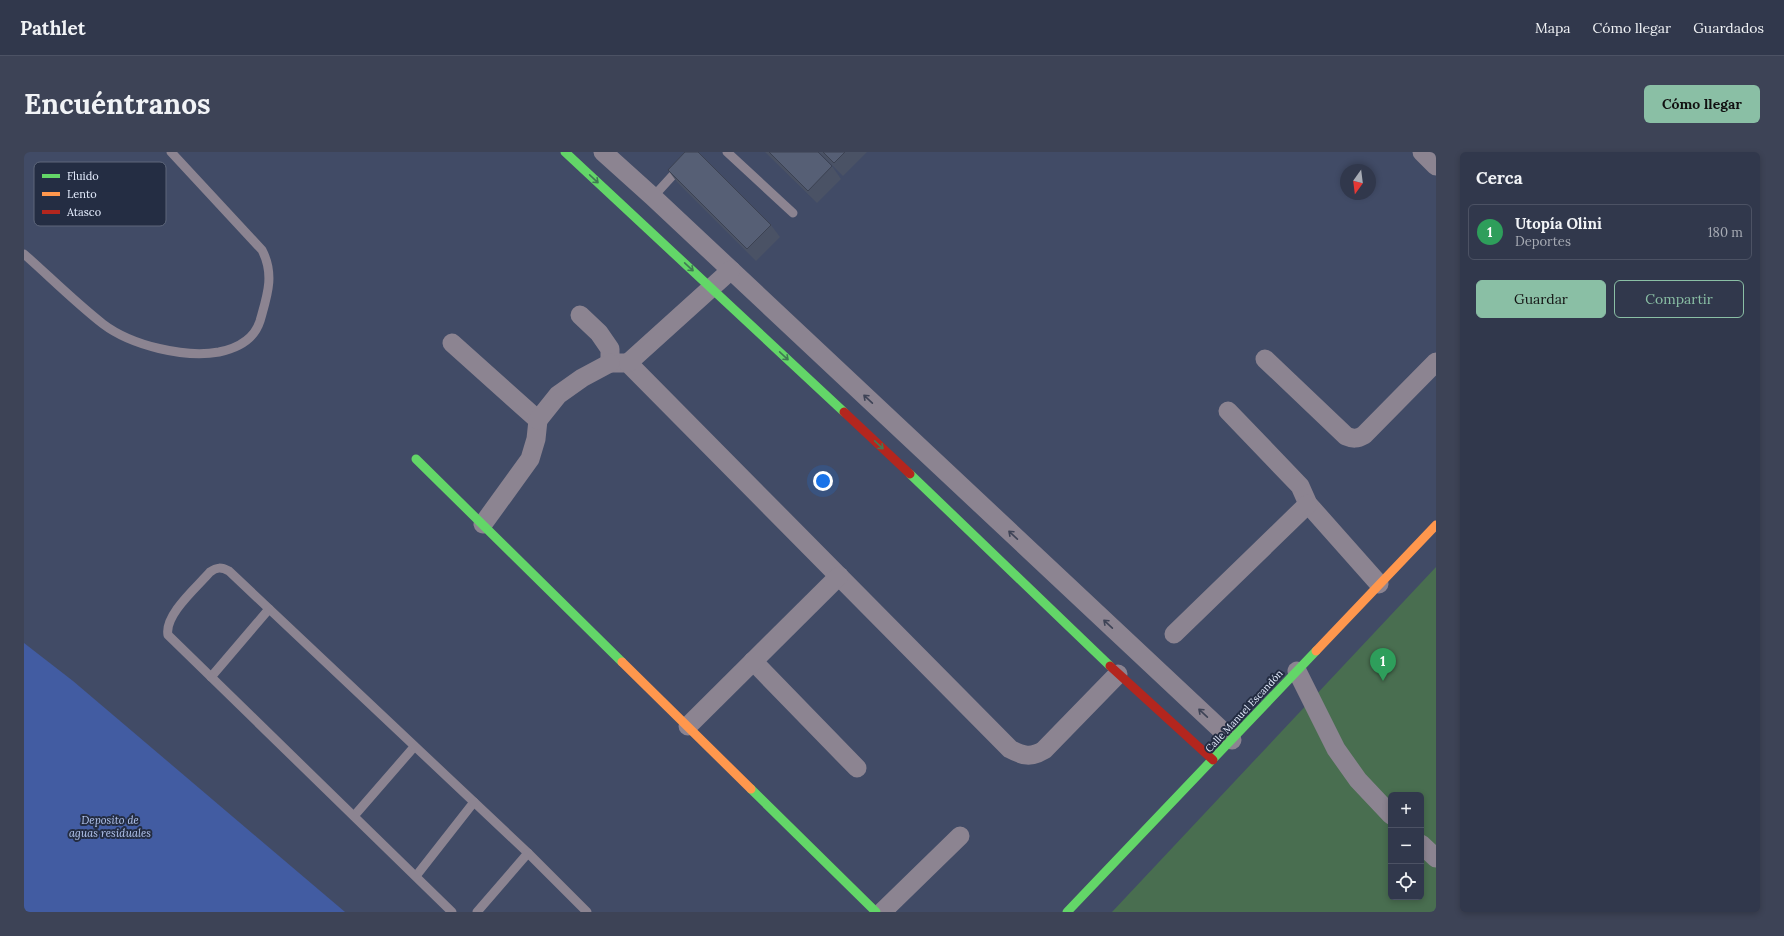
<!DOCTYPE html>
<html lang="es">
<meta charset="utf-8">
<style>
:root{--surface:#31384c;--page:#3d4356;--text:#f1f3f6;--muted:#a8acb5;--line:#4c5264;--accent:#8abfa5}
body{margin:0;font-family:Lora,serif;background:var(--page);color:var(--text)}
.controls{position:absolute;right:12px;bottom:12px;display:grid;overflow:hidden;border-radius:6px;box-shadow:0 2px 6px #0003}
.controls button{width:36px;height:36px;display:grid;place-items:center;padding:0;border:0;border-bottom:1px solid var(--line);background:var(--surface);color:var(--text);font:20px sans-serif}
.compass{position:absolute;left:1316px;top:12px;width:36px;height:36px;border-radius:50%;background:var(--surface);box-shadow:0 2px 6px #0003;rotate:194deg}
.you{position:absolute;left:799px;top:329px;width:14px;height:14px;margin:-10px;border:3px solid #fff;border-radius:50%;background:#1a73e8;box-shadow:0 0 0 6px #1a73e833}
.badge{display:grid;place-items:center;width:26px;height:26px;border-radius:50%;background:var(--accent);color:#fff;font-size:13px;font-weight:700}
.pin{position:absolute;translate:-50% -33px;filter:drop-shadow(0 1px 2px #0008)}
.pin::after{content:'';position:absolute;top:21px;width:14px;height:12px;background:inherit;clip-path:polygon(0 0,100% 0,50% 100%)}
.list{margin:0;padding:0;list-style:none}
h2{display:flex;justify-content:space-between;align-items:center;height:52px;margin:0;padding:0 16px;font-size:17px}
h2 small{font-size:13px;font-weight:400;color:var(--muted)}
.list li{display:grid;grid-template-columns:26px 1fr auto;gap:12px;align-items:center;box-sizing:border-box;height:56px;margin:0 8px 8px;padding:0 8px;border:1px solid var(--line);border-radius:6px}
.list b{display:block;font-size:15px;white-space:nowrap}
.list p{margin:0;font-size:13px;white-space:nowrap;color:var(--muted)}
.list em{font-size:13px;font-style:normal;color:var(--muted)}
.actions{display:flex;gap:8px;padding:12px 16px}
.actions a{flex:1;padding:9px 0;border:1px solid var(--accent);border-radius:6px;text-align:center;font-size:14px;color:var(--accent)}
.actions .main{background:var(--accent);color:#111}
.icon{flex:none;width:22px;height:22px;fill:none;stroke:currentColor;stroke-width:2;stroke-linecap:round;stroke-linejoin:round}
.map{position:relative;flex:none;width:1412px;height:760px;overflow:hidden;border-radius:6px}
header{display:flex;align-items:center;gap:24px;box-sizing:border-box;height:56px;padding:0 20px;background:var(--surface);border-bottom:1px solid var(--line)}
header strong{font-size:19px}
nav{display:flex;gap:22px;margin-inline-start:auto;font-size:14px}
.intro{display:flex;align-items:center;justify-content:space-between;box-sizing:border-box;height:96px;padding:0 24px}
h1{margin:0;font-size:28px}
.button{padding:10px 18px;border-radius:6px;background:var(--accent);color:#111;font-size:14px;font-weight:700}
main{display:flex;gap:24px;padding:0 24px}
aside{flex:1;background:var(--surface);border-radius:6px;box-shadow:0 2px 6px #0003}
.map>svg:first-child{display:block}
.green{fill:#496e50;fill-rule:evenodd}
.water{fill:#425ca2}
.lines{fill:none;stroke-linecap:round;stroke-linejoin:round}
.lane{stroke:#8c8491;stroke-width:9}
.street{stroke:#8c8491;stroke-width:19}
.fast{stroke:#63d668;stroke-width:9}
.slow{stroke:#ff974d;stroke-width:9}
.jam{stroke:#b3261e;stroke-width:9}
.wall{fill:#4a5265}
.building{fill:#565f75;stroke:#3c4252}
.oneway{stroke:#407954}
.oneway2{stroke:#3e4356}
.labels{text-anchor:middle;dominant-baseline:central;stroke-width:4;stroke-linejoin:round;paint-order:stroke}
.street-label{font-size:10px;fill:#e5edfe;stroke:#242d43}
.water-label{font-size:11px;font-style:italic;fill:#b3c5ee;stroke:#242d43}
.key{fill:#242d43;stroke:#5e677b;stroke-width:1}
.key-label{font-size:11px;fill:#e5edfe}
</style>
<header>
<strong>Pathlet</strong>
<nav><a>Mapa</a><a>Cómo llegar</a><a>Guardados</a></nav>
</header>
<div class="intro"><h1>Encuéntranos</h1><a class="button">Cómo llegar</a></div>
<main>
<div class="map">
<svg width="1412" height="760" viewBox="0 0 1412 760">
<rect width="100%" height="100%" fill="#414b66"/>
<path class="green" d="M1412,415V760H1088ZM1367,643H1397V745H1367Z"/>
<polygon class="water" points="0,491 49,529 321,760 0,760"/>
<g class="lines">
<g class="lane">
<polyline points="703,0 769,61"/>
<polyline points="629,45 670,0"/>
<path d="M0,102C26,125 52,151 79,172C108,194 161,206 195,200C214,196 230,188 236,169C243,144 251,123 238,98L147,0"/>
<polyline points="187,525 245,457"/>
<polyline points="330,664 390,595"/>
<polyline points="392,724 450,650"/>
<path d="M428,760L144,483C140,463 173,435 186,420C193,415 197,415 205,419L504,701L563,760"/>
<polyline points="453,760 504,701"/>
</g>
<g class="street">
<polyline points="579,0 629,45 1208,588"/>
<polyline points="1398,0 1412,14"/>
<path d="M556,163L575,181L586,197V211H604L986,597C999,604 1007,606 1020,598L1094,522"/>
<polyline points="428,191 514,268 512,287 506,307 459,372"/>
<path d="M1241,207L1322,284C1329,287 1333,287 1340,283L1412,210"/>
<polyline points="604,211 707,118"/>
<polyline points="1204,259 1276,334 1284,352 1355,432"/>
<polyline points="514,268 534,243 558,226 586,211"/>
<polyline points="1150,482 1284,352"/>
<polyline points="729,509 833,616"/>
<polyline points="1273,519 1312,597 1334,628 1367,663"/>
<polyline points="664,574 815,424"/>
<polyline points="1397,692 1412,706"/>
<polyline points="858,760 936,684"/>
</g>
<g class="fast">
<polyline points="541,0 820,260"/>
<polyline points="392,307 598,510"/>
<polyline points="886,322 1086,514"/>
<polyline points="727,637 852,760"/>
<polyline points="1043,760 1292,499"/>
</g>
<g class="slow">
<polyline points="1292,499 1412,373"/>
<polyline points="598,510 727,637"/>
</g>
<g class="jam">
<polyline points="820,260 886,322"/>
<polyline points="1086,514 1189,608"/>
</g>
</g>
<g class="wall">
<polygon points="741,0 794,0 808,14 817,27 793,51"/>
<polygon points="795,0 843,0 819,24"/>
<polygon points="644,18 747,73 756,85 732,109 653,30"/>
</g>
<g class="building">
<polygon points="661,0 674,0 747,73 723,97 644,18"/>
<polygon points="745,0 794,0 808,14 784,39"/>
<polygon points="799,0 821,0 810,11"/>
</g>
<defs><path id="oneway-shaft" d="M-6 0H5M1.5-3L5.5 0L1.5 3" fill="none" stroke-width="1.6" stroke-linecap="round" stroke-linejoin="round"/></defs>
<g class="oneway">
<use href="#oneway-shaft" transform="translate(570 27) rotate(43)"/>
<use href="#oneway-shaft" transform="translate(665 115) rotate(43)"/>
<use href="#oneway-shaft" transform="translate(760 204) rotate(43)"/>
<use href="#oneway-shaft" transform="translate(855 293) rotate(43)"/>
</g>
<g class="oneway2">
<use href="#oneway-shaft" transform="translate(844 247) rotate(-137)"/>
<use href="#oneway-shaft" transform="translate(989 383) rotate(-137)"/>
<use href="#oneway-shaft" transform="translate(1084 472) rotate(-137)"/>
<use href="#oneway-shaft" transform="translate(1179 561) rotate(-137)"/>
</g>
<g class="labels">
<g class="street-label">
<text transform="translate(1220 559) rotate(-47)">Calle Manuel Escandón</text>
</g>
<g class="water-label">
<text x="86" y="668">Deposito de<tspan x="86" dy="13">aguas residuales</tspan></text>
</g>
</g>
<rect x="10" y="10" width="132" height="64" rx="6" class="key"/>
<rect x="18" y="22" width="18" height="4" fill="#63d668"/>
<rect x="18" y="40" width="18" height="4" fill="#ff974d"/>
<rect x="18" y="58" width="18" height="4" fill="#b3261e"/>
<g class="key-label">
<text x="43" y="28">Fluido</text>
<text x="43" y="46">Lento</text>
<text x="43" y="64">Atasco</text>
</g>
</svg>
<div class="controls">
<button>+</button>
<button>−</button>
<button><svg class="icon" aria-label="locate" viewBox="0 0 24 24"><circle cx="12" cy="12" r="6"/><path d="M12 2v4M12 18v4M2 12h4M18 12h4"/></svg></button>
</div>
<svg class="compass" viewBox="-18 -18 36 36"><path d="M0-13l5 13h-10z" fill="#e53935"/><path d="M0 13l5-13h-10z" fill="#a8acb5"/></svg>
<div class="you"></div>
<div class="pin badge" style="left:1359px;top:529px;background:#2e9e5b">1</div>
</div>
<aside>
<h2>Cerca<small></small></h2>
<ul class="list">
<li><span class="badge" style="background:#2e9e5b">1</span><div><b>Utopía Olini</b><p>Deportes</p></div><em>180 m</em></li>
</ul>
<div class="actions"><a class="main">Guardar</a><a>Compartir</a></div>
</aside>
</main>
